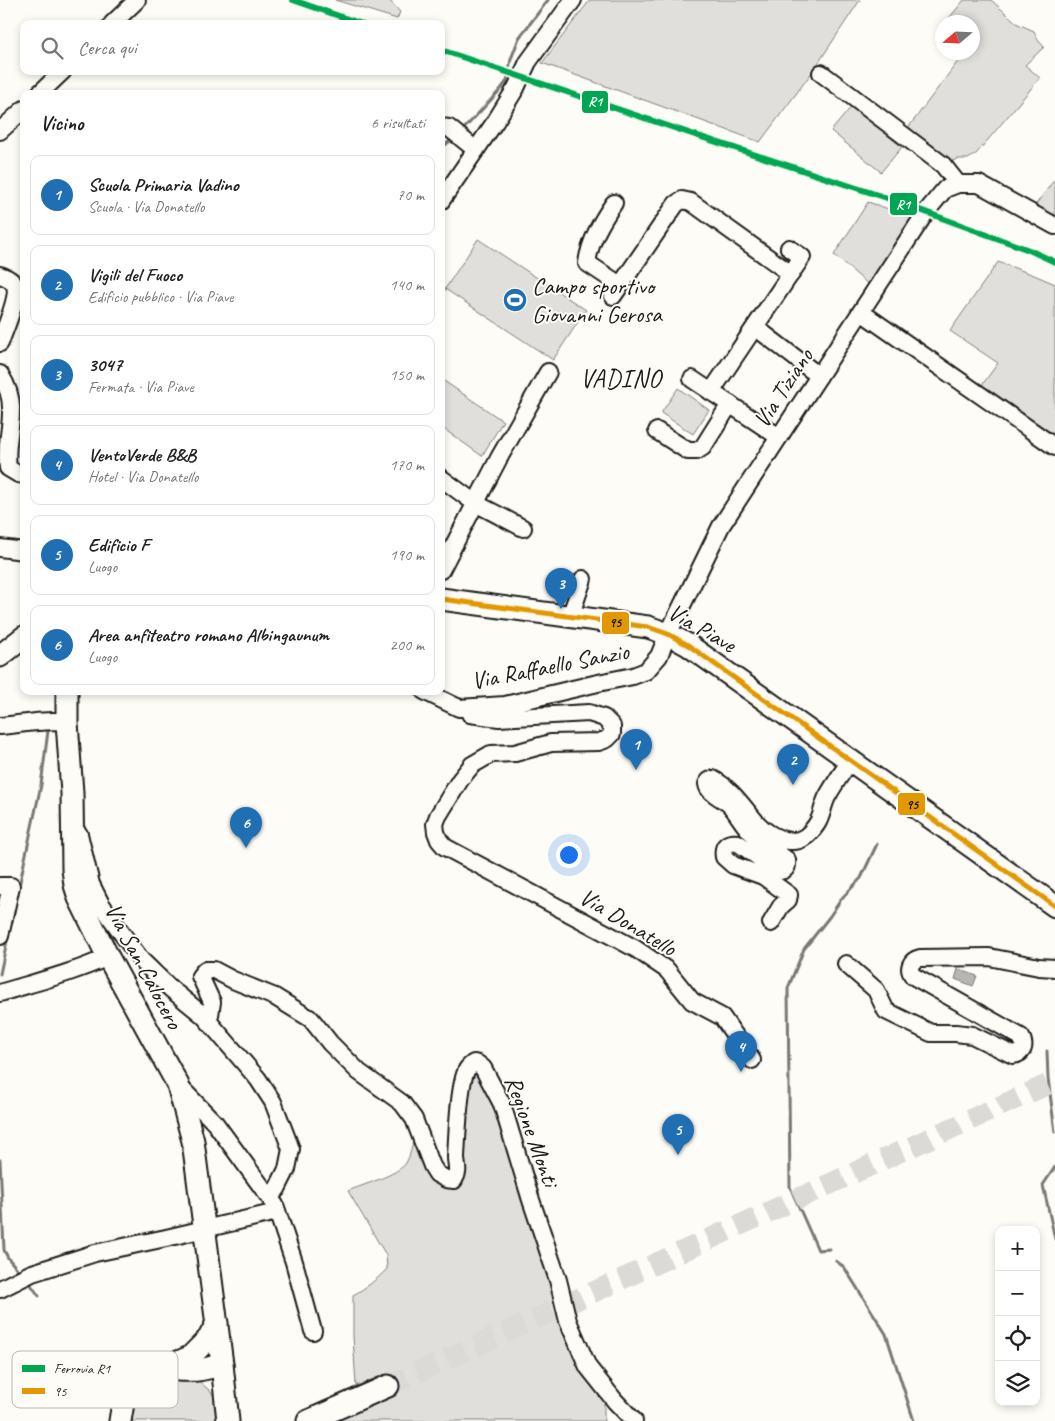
<!DOCTYPE html>
<html lang="it">
<meta charset="utf-8">
<style>
:root{--surface:#fff;--page:#f2f2f2;--text:#222;--muted:#767676;--line:#e0e0e0;--accent:#1f6fb2}
body{margin:0;font-family:Caveat,sans-serif;background:var(--page);color:var(--text)}
.controls{position:absolute;right:15px;bottom:15px;display:grid;overflow:hidden;border-radius:10px;box-shadow:0 2px 8px #0003}
.controls button{width:45px;height:45px;display:grid;place-items:center;padding:0;border:0;border-bottom:1px solid var(--line);background:var(--surface);color:var(--text);font:25px sans-serif}
.compass{position:absolute;left:935px;top:15px;width:45px;height:45px;border-radius:50%;background:var(--surface);box-shadow:0 2px 8px #0003;rotate:251deg}
.you{position:absolute;left:568px;top:854px;width:18px;height:18px;margin:-12px;border:4px solid #fff;border-radius:50%;background:#1a73e8;box-shadow:0 0 0 8px #1a73e833}
.badge{display:grid;place-items:center;width:32px;height:32px;border-radius:50%;background:var(--accent);color:#fff;font-size:16px;font-weight:700}
.pin{position:absolute;translate:-50% -41px;filter:drop-shadow(0 1px 2px #0008)}
.pin::after{content:'';position:absolute;top:26px;width:18px;height:15px;background:inherit;clip-path:polygon(0 0,100% 0,50% 100%)}
.list{margin:0;padding:0;list-style:none}
h2{display:flex;justify-content:space-between;align-items:center;height:65px;margin:0;padding:0 20px;font-size:21px}
h2 small{font-size:16px;font-weight:400;color:var(--muted)}
.list li{display:grid;grid-template-columns:32px 1fr auto;gap:15px;align-items:center;box-sizing:border-box;height:80px;margin:0 10px 10px;padding:0 10px;border:1px solid var(--line);border-radius:10px}
.list b{display:block;font-size:19px;white-space:nowrap}
.list p{margin:0;font-size:16px;white-space:nowrap;color:var(--muted)}
.list em{font-size:16px;font-style:normal;color:var(--muted)}
.icon{flex:none;width:28px;height:28px;fill:none;stroke:currentColor;stroke-width:2;stroke-linecap:round;stroke-linejoin:round}
.map{position:relative;flex:none;width:1055px;height:1421px;overflow:hidden}
.search{position:absolute;background:var(--surface);box-shadow:0 2px 8px #0003;left:20px;top:20px;width:425px;height:55px;display:flex;align-items:center;gap:12px;box-sizing:border-box;padding:0 18px;border-radius:10px;color:var(--muted);font-size:19px}
.panel{position:absolute;background:var(--surface);box-shadow:0 2px 8px #0003;left:20px;top:90px;width:425px;height:605px;border-radius:10px}
.map>svg:first-child{display:block}
.green{fill:#e0dfdb;stroke:#7e7e7c}
.water{fill:#b7b6b2;stroke:#797876}
.lines{fill:none;stroke-linecap:round;stroke-linejoin:round}
.stream{stroke:#797876;stroke-width:3}
.major-tunnel{stroke:#dbdad6;stroke-width:21;stroke-dasharray:21 11;stroke-linecap:butt}
.minor-casing{stroke:#1c1c1c;stroke-width:20}
.major-casing{stroke:#1c1c1c;stroke-width:25}
.minor{stroke:#fdfcf7;stroke-width:16}
.major{stroke:#fdfcf7;stroke-width:21}
.bus-1-casing{stroke:#fdfcf7;stroke-width:9}
.bus-1{stroke:#e19803;stroke-width:5}
.rail-1-casing{stroke:#fdfcf7;stroke-width:10}
.rail-1{stroke:#00a651;stroke-width:6}
.labels{text-anchor:middle;dominant-baseline:central;stroke-width:4;stroke-linejoin:round;paint-order:stroke}
.poi-label{font-size:24px;fill:#1c1c1c;stroke:#fdfcf7;text-anchor:start}
.street-label{font-size:24px;fill:#1c1c1c;stroke:#fdfcf7}
.neighbourhood-label{font-size:25px;letter-spacing:1px;fill:#1c1c1c;stroke:#fdfcf7}
.key{fill:#fdfcf7;stroke:#bab9b5;stroke-width:1}
.key-label{font-size:14px;fill:#1c1c1c}
.line-badge{stroke:#fdfcf7;stroke-width:2}
.badge-label{font-size:14px;text-anchor:middle;font-weight:bold;fill:#fff}
.pale-badge-label{font-size:14px;text-anchor:middle;font-weight:bold;fill:#111}
</style>
<div class="map">
<svg width="1055" height="1421" viewBox="0 0 1055 1421">
<rect width="100%" height="100%" fill="#fdfcf7"/>
<filter id="ink" filterUnits="userSpaceOnUse"><feTurbulence type="fractalNoise" baseFrequency=".02" numOctaves="2"/><feDisplacementMap in="SourceGraphic" scale="10" xChannelSelector="R" yChannelSelector="G"/><feConvolveMatrix kernelMatrix="1 2 1 2 8 2 1 2 1" color-interpolation-filters="sRGB"/></filter>
<g filter="url(#ink)">
<g class="green">
<polygon points="335,0 389,0 400,12 397,19"/>
<polygon points="590,0 860,0 813,71 760,142 542,63"/>
<polygon points="964,0 991,0 1018,24 1034,31 1038,40 1044,47 1025,65 1040,78 976,154 968,159 958,159 948,163 905,132 962,56 958,53 972,52 972,22 946,22"/>
<polygon points="852,106 902,147 881,172 831,131"/>
<polygon points="1055,179 1055,218 1033,208"/>
<polygon points="868,202 915,218 869,285 834,255"/>
<polygon points="478,239 586,310 553,360 445,289"/>
<polygon points="998,262 1034,275 1055,284 1055,440 979,389 998,363 950,331"/>
<polygon points="441,379 503,421 482,456 441,427"/>
<polygon points="678,388 709,410 693,434 661,413"/>
<path d="M473,1072H478L482,1074L515,1160L545,1257L563,1334L584,1369L604,1397V1421H334L385,1377L356,1386L353,1336V1295C366,1288 376,1280 387,1269L386,1255L348,1191C362,1185 398,1175 406,1163C410,1156 412,1148 413,1140L454,1185L467,1084Z"/>
<polygon points="160,1375 195,1378 209,1390 216,1398 221,1421 128,1421 133,1397"/>
</g>
<polygon class="water" points="958,969 977,976 973,986 955,979"/>
<g class="lines">
<g class="stream">
<polyline points="461,132 501,89 507,81 511,59 519,38 548,0"/>
<polyline points="441,148 454,138"/>
<polyline points="18,891 41,785 48,731"/>
<polyline points="0,974 8,936"/>
<polyline points="1047,1051 1048,1078 1055,1132"/>
<polyline points="0,1160 4,1250 8,1258 18,1270"/>
<polyline points="1055,1167 1043,1185 1055,1239"/>
<polyline points="830,1249 818,1250 790,1187 788,988 804,949 830,916 842,898 861,878 877,844"/>
<polyline points="836,1261 844,1267 886,1334 914,1421"/>
<polyline points="29,1282 39,1296"/>
</g>
<polyline class="major-tunnel" points="388,1386 1055,1081"/>
<g class="minor-casing">
<g id="minor">
<polyline points="112,24 137,0"/>
<polyline points="821,73 943,165 958,184"/>
<polyline points="39,94 63,71"/>
<polyline points="441,127 449,128 476,150"/>
<polyline points="0,131 24,109"/>
<polyline points="441,201 495,122 516,88 528,62 573,0"/>
<path d="M614,203C601,222 590,241 587,263L620,285"/>
<path d="M0,275C6,277 13,280 15,286C19,297 4,331 0,343"/>
<polyline points="613,296 676,204 682,200 691,202 791,274"/>
<polyline points="861,312 1055,447"/>
<polyline points="755,327 819,376"/>
<path d="M0,374C7,385 12,398 11,412C11,431 5,449 8,468L18,474L24,475"/>
<polyline points="692,379 779,437"/>
<polyline points="711,392 802,257 789,248"/>
<polyline points="657,431 688,451 697,451 703,447 730,404"/>
<polyline points="441,478 475,503 523,528"/>
<polyline points="0,548 24,551"/>
<polyline points="441,570 499,458 548,372"/>
<polyline points="570,617 583,579"/>
<polyline points="424,691 459,708 505,705 598,683 633,676 646,671 659,656 668,634 721,526 926,212 945,189 958,184 979,184 1055,226"/>
<polyline points="470,714 499,718 589,713 604,718 612,726 612,734 607,739 599,742 551,743 515,753 491,754 472,765 460,780 438,816 435,824 436,832 439,840 445,847 636,949 667,970 692,1001 722,1017 752,1060"/>
<path d="M0,726C22,724 45,719 67,722"/>
<polyline points="78,833 79,834 91,884 101,904 133,949 142,961 171,989 204,1016 258,1079 273,1102 291,1149 287,1169 277,1189 270,1196"/>
<polyline points="0,886 11,886 0,936"/>
<path d="M771,923L781,906L788,900L789,895L763,876L733,865L724,857C722,845 727,842 738,843L778,871C785,871 788,868 787,860C775,851 761,842 750,831C742,823 737,812 729,804C722,798 708,793 707,784L709,781L713,779C732,789 743,807 757,823C767,834 790,848 805,837C809,834 815,827 818,822C822,815 823,805 827,797C834,784 842,773 850,761"/>
<path d="M846,964L876,990L886,1011L931,1033H956L972,1035L1013,1055C1023,1054 1026,1046 1021,1037L913,976C907,968 911,960 920,958L989,957L1039,967L1055,968"/>
<path d="M0,993C36,982 73,973 108,957"/>
<path d="M204,1016L210,1015L212,1002L200,976L205,970H214L233,980L275,997L311,1019L330,1043L359,1072L402,1103L414,1119L432,1166L437,1174L446,1179L454,1180C460,1170 456,1167 456,1157C457,1141 459,1078 468,1068C470,1066 472,1064 474,1063L478,1064L483,1068L502,1104L531,1200L558,1280L568,1321L588,1367L615,1401L634,1421"/>
<polyline points="178,1085 215,1123 275,1205 294,1262 313,1331"/>
<polyline points="0,1289 32,1273 95,1253 166,1238 277,1212"/>
</g>
</g>
<g class="major-casing">
<g id="major">
<polyline points="441,599 648,627 668,634 688,645 1055,906"/>
<polyline points="0,656 24,637"/>
<polyline points="67,691 67,722 72,793 73,869 75,885 79,898 108,957 178,1085 193,1141 222,1364 228,1421"/>
<path d="M167,1369C191,1371 199,1372 222,1364"/>
<polyline points="120,1421 123,1403 132,1386 147,1375 190,1357 209,1338 217,1323"/>
<polyline points="308,1421 388,1386"/>
</g>
</g>
<use href="#minor" class="minor"/>
<use href="#major" class="major"/>
<g class="bus-1-casing">
<polyline id="bus-1" points="441,599 648,627 668,634 688,645 1055,906"/>
</g>
<use href="#bus-1" class="bus-1"/>
<g class="rail-1-casing">
<g id="rail-1">
<polyline points="293,0 362,24"/>
<polyline points="441,50 695,135 887,198 1029,250 1055,262"/>
</g>
</g>
<use href="#rail-1" class="rail-1"/>
</g>
</g>
<defs>
<g id="stadium-disc" transform="scale(1.25)"><circle r="9.5" fill="#1f6fb2" stroke="#fdfcf7"/><path d="M0-5a6.5 5 0 1 0 0 10a6.5 5 0 1 0 0-10ZM-3.5-1.8h7v3.6h-7Z" fill="#fff"/></g>
</defs>
<g fill-rule="evenodd">
<use href="#stadium-disc" x="515" y="300"/>
</g>
<g class="labels">
<g class="poi-label">
<text x="532" y="286">Campo sportivo<tspan x="532" dy="28">Giovanni Gerosa</tspan></text>
</g>
<g class="street-label">
<text transform="translate(783 388) rotate(-57)">Via Tiziano</text>
<text transform="translate(702 628) rotate(30)">Via Piave</text>
<text transform="translate(550 666) rotate(-11)">Via Raffaello Sanzio</text>
<text transform="translate(628 922) rotate(31)">Via Donatello</text>
<text transform="translate(144 966) rotate(62)">Via San Calocero</text>
<text transform="translate(532 1131) rotate(70)">Regione Monti</text>
</g>
<g class="neighbourhood-label">
<text x="621" y="379">VADINO</text>
</g>
</g>
<rect x="12" y="1351" width="166" height="57" rx="8" class="key"/>
<rect x="22" y="1365" width="23" height="7" fill="#00a651"/>
<rect x="22" y="1388" width="23" height="6" fill="#e19803"/>
<g class="key-label">
<text x="54" y="1373">Ferrovia R1</text>
<text x="54" y="1396">95</text>
</g>
<g class="line-badge">
<rect x="581" y="90" width="28" height="24" rx="5" fill="#00a651"/>
<rect x="889" y="192" width="29" height="24" rx="5" fill="#00a651"/>
<rect x="601" y="611" width="29" height="24" rx="5" fill="#e19803"/>
<rect x="897" y="792" width="29" height="24" rx="5" fill="#e19803"/>
</g>
<g class="badge-label">
<text x="595" y="106">R1</text>
<text x="903" y="209">R1</text>
</g>
<g class="pale-badge-label">
<text x="615" y="627">95</text>
<text x="912" y="809">95</text>
</g>
</svg>
<div class="controls">
<button>+</button>
<button>−</button>
<button><svg class="icon" aria-label="locate" viewBox="0 0 24 24"><circle cx="12" cy="12" r="6"/><path d="M12 2v4M12 18v4M2 12h4M18 12h4"/></svg></button>
<button><svg class="icon" aria-label="layers" viewBox="0 0 24 24"><path d="M12 4l9 5-9 5-9-5zM3 14l9 5 9-5"/></svg></button>
</div>
<svg class="compass" viewBox="-18 -18 36 36"><path d="M0-13l5 13h-10z" fill="#e53935"/><path d="M0 13l5-13h-10z" fill="#767676"/></svg>
<div class="you"></div>
<div class="pin badge" style="left:636px;top:770px">1</div>
<div class="pin badge" style="left:793px;top:785px">2</div>
<div class="pin badge" style="left:561px;top:609px">3</div>
<div class="pin badge" style="left:741px;top:1072px">4</div>
<div class="pin badge" style="left:678px;top:1155px">5</div>
<div class="pin badge" style="left:246px;top:848px">6</div>
<div class="search"><svg class="icon" aria-label="search" viewBox="0 0 24 24"><circle cx="10" cy="10" r="6"/><path d="M15 15l6 6"/></svg>Cerca qui</div>
<section class="panel">
<h2>Vicino<small>6 risultati</small></h2>
<ul class="list">
<li><span class="badge">1</span><div><b>Scuola Primaria Vadino</b><p>Scuola · Via Donatello</p></div><em>70 m</em></li>
<li><span class="badge">2</span><div><b>Vigili del Fuoco</b><p>Edificio pubblico · Via Piave</p></div><em>140 m</em></li>
<li><span class="badge">3</span><div><b>3047</b><p>Fermata · Via Piave</p></div><em>150 m</em></li>
<li><span class="badge">4</span><div><b>VentoVerde B&amp;B</b><p>Hotel · Via Donatello</p></div><em>170 m</em></li>
<li><span class="badge">5</span><div><b>Edificio F</b><p>Luogo</p></div><em>190 m</em></li>
<li><span class="badge">6</span><div><b>Area anfiteatro romano Albingaunum</b><p>Luogo</p></div><em>200 m</em></li>
</ul>
</section>
</div>
